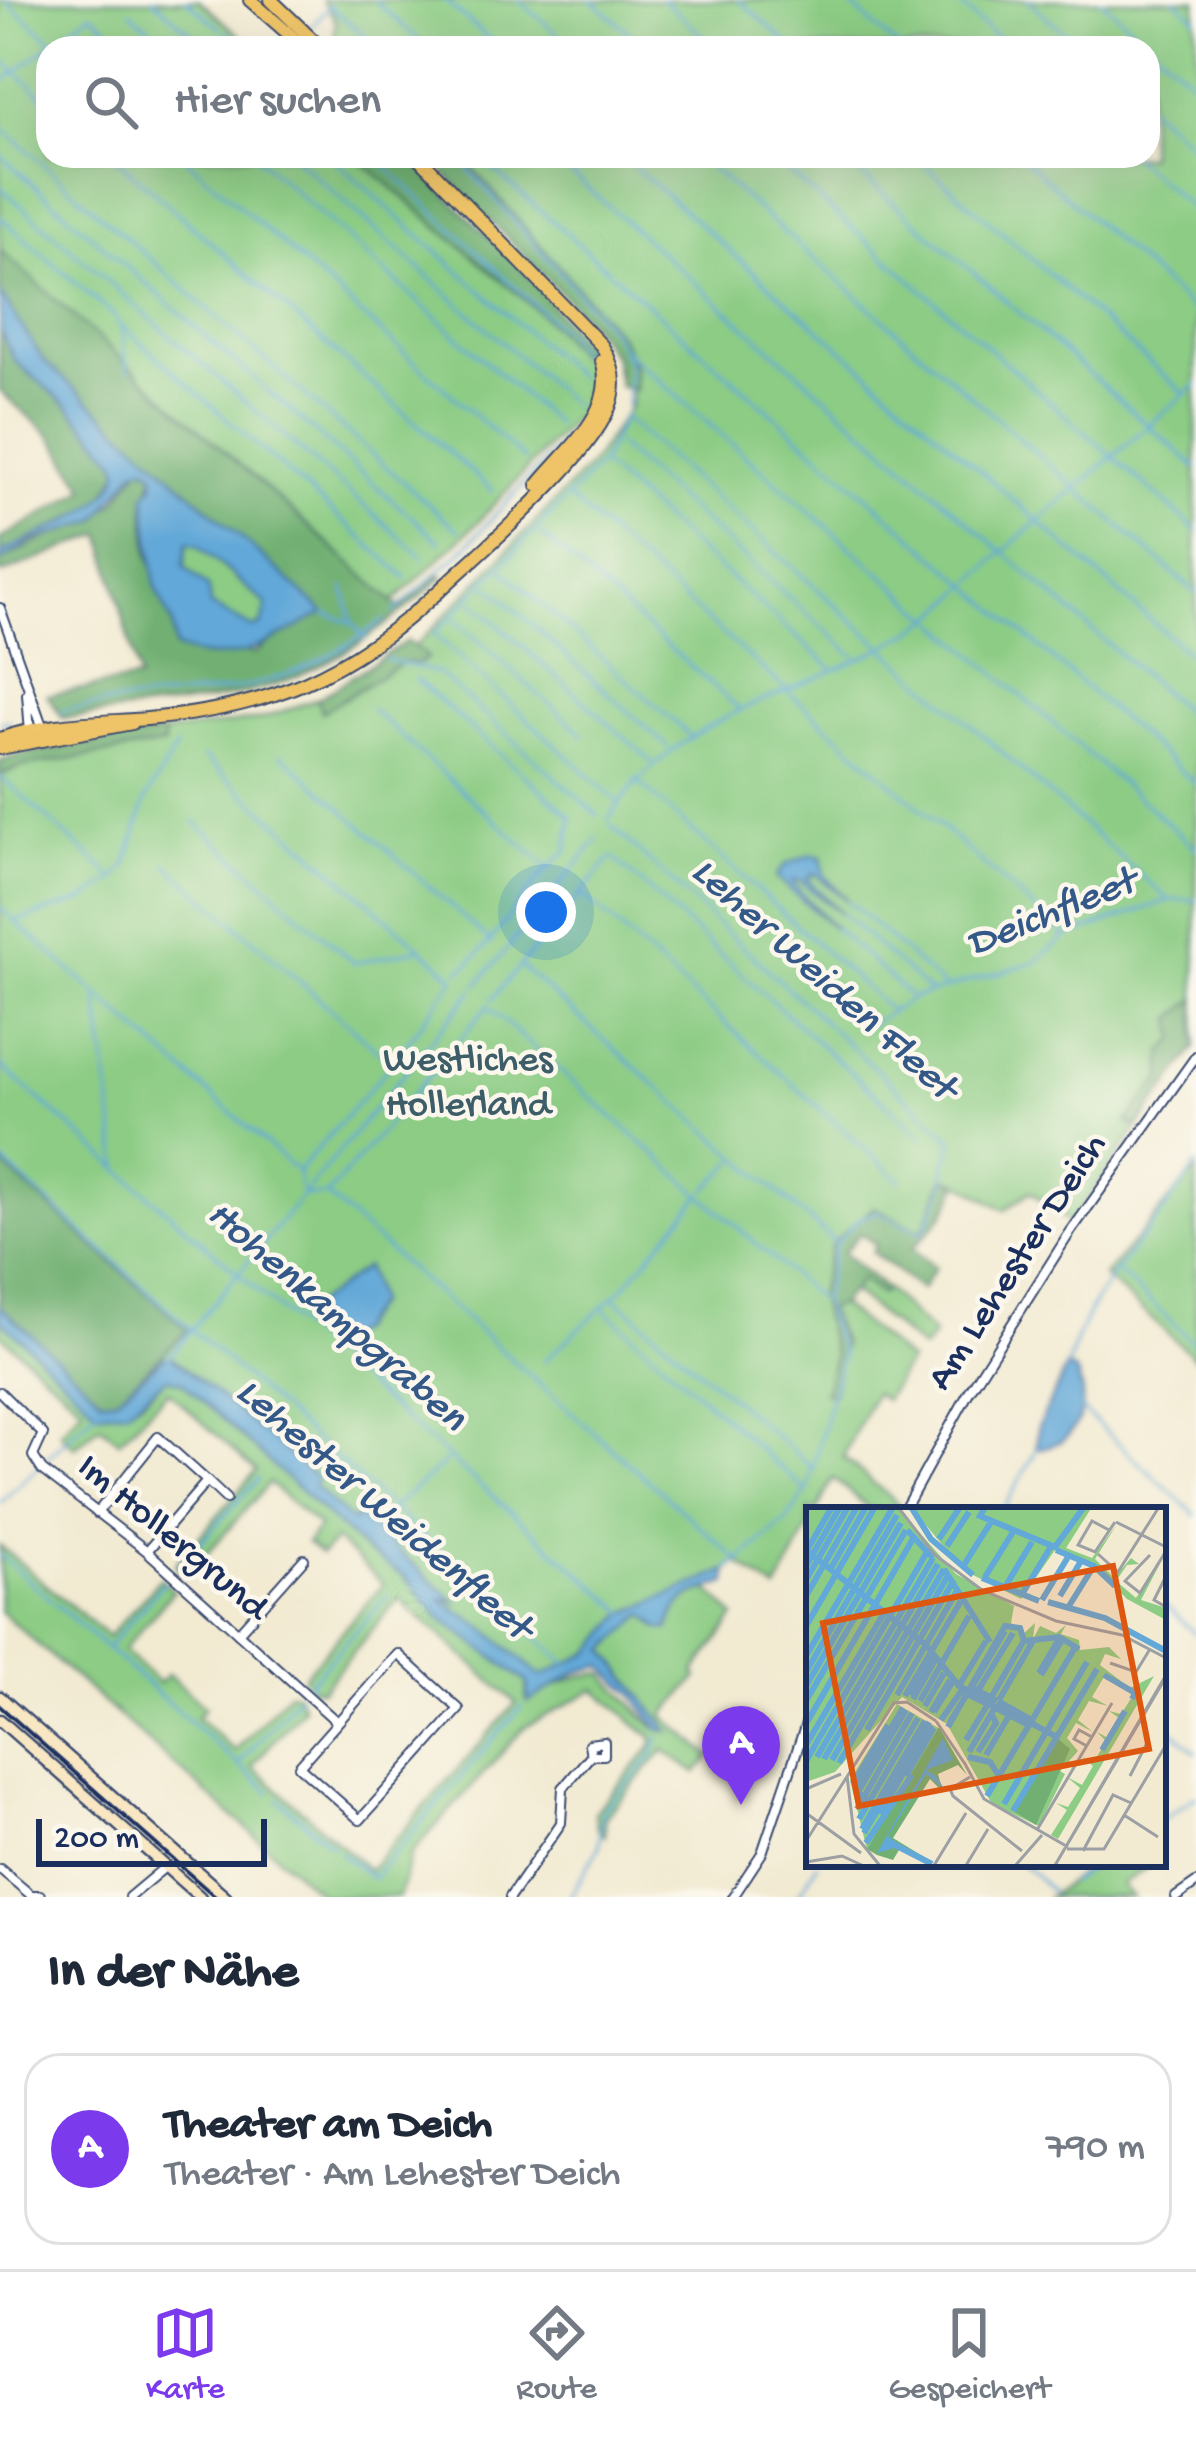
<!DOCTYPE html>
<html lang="de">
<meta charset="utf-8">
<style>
:root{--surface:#fff;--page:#f6f6f7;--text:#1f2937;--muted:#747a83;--line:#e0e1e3;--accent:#7c3aed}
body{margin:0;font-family:"Gochi Hand",sans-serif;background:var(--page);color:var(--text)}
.scale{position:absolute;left:36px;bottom:30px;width:231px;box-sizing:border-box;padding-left:12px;border:6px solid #1b2f5e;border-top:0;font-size:33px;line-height:42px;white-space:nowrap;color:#1b2f5e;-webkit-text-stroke:9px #fbf7ec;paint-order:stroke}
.you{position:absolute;left:546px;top:912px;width:42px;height:42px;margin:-30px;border:9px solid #fff;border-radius:50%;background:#1a73e8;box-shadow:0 0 0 18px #1a73e833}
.badge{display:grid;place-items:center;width:78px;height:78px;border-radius:50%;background:var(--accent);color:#fff;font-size:39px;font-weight:700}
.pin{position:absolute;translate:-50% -99px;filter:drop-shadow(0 3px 6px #0008)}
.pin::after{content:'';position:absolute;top:63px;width:42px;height:36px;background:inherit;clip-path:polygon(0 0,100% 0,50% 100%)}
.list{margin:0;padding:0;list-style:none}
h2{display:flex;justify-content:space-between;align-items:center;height:156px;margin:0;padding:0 48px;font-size:51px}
h2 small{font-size:39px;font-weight:400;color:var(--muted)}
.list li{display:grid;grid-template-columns:78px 1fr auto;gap:36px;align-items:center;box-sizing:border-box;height:192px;margin:0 24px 24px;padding:0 24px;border:3px solid var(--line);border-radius:36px}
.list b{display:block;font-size:45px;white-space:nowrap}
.list p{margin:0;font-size:39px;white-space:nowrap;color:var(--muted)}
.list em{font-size:39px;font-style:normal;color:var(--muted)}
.icon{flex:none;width:66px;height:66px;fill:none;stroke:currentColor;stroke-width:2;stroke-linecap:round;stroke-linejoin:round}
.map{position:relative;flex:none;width:1196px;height:1897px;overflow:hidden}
.search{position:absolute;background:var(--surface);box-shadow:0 12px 48px #0002;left:36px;right:36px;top:36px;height:132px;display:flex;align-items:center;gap:30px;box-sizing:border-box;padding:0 42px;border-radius:36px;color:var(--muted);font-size:45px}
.sheet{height:372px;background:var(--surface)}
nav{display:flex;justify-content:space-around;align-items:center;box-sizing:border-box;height:168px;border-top:3px solid var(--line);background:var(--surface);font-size:33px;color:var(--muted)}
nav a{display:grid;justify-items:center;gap:6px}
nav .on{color:var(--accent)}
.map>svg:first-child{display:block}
.green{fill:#8ccc84;stroke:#547e71;stroke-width:3}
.forest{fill:#71b072;stroke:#467068;stroke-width:3}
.water{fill:#62a8d8;stroke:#3e6c9b;stroke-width:3;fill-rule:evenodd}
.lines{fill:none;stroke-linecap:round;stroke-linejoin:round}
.stream{stroke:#62a8d8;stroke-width:3}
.minor-casing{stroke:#3b4b6f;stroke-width:12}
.secondary-casing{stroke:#3b4b6f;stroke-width:15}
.primary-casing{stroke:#3b4b6f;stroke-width:16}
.trunk-casing{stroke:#3b4b6f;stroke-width:16}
.minor{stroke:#fff;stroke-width:8}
.secondary{stroke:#f9e7c3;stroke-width:10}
.primary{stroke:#efc469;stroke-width:12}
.trunk{stroke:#efc469;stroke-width:12}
.tram{stroke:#1b2f5e;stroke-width:3}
.labels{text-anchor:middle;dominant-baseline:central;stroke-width:9;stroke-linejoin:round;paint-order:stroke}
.park-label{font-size:39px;fill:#3d5e69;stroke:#fbf7ec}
.street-label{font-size:39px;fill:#1b2f5e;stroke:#fbf7ec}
.water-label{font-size:42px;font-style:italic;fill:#345989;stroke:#fbf7ec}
.inset-river{fill:none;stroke:#62a8d8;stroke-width:6}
.inset-road{fill:none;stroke:#9c9fa3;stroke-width:3}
.view{fill:#de5710;fill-opacity:0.15;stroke:#de5710;stroke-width:6}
.inset-edge{fill:none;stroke:#1b2f5e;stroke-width:6}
</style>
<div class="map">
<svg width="1196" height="1897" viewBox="0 0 1196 1897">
<rect width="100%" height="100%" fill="#fbf7ec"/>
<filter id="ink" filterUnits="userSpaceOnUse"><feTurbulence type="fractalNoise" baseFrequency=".00833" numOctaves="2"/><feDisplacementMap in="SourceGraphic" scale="24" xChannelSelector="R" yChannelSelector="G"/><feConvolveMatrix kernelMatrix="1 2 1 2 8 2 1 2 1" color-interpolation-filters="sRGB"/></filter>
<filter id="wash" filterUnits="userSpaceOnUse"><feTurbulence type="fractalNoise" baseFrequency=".004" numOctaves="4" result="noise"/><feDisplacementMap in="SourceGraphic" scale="48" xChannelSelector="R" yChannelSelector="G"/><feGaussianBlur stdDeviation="2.7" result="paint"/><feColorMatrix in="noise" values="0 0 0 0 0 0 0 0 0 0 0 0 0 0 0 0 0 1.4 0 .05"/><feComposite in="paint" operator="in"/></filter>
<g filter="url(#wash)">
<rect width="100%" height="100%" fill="#f2ead1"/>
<g class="green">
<polygon points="0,0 199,0 254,48 48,48 48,156 384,156 595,364 590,367 587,398 578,414 473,527 388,607 0,269"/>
<path d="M322,0H1196V1046L1070,1224L1031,1191L1005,1210L961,1183L908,1248L868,1218L840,1251L839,1304L909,1361L885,1400L874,1393L843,1457L899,1505L896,1510H871L833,1478L817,1510H809V1526L777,1591L737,1562L723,1575L624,1619L597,1653L534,1685L169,1362L38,1351L98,1412L140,1402L167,1378L182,1382L368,1553L404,1576L440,1618L527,1682L526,1698L579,1676L603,1673L654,1727L658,1721L606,1650L633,1620L648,1613L654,1625C676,1616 682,1592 707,1588L735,1617L695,1672L698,1677L664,1716L711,1756L696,1773L664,1750L605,1817V1835L597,1828L595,1812L652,1747L653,1738L595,1689L524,1728L411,1854L399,1897H324L0,1611V1546L108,1637L161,1578L173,1591L123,1650L159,1683L168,1674L205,1707L197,1717L235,1751L289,1692L296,1693L303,1707L252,1766L369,1870L516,1703L399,1598L321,1690L309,1687L303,1677L383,1584L335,1540L321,1555L307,1543L319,1527L269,1483L188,1575L179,1572L176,1564L256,1471L168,1391L119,1441L100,1425L75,1447L60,1433L82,1407L0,1334V770L164,733L261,719L317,699L319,704L406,656L590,465L631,405L633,362L442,156H1148V48H333L336,21Z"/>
<polygon points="187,542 198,544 268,605 262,624 253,628 209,605 184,566"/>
<polygon points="1196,1170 1196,1359 1104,1276"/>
<polygon points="861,1279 880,1294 886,1289 934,1335 923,1350 852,1292"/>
<polygon points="1094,1864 1152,1864 1121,1885 1132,1897 1048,1897"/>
</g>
<g class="forest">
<polygon points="355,156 407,156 530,278 594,359 585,362 539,312"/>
<polygon points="428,156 466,161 621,337 635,367 635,390 619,386 615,358 588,321"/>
<path d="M0,250L400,608L440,574L443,577C304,701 241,699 63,718L47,695L139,679L102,534L1,574L0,561L114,504L142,465L154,473L145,507L149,555L172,624L254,654L279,634L324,613L44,361L0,293Z"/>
<polygon points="0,329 14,360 69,407 117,461 119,472 99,505 0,554 0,539 86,489 52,437 0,391"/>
<polygon points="407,641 428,657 421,663 402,663 322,712 317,699"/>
<polygon points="164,733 164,745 24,766 0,775 0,761 22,754"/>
<polygon points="1196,999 1196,1048 1136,1128 1127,1122 1163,1077 1163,1052 1176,1039 1173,1018"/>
<polygon points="0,1162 188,1330 116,1398 102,1399 0,1306"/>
<path d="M944,1178L958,1182C952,1212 931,1228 912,1249L935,1267L921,1290L872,1252L876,1245L860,1233L843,1253L886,1289L881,1294L861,1280L839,1305L827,1308L843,1344L833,1395L825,1392L834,1356L818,1297L832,1243L874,1207L919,1230L924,1227Z"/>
</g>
<g class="water">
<path d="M0,293L44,361L325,613C272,638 235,673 175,648L172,624L155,585L145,494L154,485V473L146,466L136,469L96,521L32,541L0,561V554C39,531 103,517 119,472L117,461L69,407L14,360L0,329ZM188,542L198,545L267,605L262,624L253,628L210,605L208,587L184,566Z"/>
<polygon points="811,855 822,857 824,875 848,901 814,873 807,879 842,914 800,881 793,880 794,885 834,928 776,877 786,864"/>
<polygon points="366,1267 377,1302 356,1331 335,1341 307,1310"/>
<path d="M0,1306L102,1399L116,1398L164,1357H172L318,1479L314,1486L348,1518L354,1521L356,1514L456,1602L440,1599L485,1628L541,1676L591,1652L623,1614L728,1570L727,1583C696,1594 677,1594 669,1629H660L644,1614L606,1650L669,1731L659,1730L633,1694L602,1666L577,1672L528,1702L527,1682L439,1617L405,1577L368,1553L182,1382L167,1378L127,1410L98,1412L0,1319Z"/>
<path d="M1066,1368L1076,1372C1092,1410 1076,1444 1036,1449L1038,1427Z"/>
</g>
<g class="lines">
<g class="stream">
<polyline points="5,0 60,48"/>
<polyline points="153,0 209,48"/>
<polyline points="186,0 220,28"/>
<polyline points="374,0 428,48"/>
<polyline points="444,0 499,48"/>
<polyline points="519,0 573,48"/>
<polyline points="592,0 647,48"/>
<polyline points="663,0 717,48"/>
<polyline points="739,0 793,48"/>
<polyline points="845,0 899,48"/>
<polyline points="954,0 1009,48"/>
<polyline points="1028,0 1082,48"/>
<polyline points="1101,0 1196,84"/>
<polyline points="1176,0 1196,18"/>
<polyline points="329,6 380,48"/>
<polyline points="130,11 171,48"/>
<polyline points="225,32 244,48"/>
<polyline points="307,32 328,7"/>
<polyline points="0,58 48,100"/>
<polyline points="0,84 91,13 131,48"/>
<polyline points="1148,106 1196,149"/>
<polyline points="0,126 459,531"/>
<polyline points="0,155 440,542"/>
<polyline points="113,156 493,491"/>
<polyline points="183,156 525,460"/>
<polyline points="255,156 557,425"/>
<polyline points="293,156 573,405"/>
<polyline points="330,156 579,378"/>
<polyline points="374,156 565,333 598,380 593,405 582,421 461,552 394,612"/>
<polyline points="457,156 613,332 629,364 627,406"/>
<polyline points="478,156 1196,784"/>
<polyline points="551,156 1196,721"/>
<polyline points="622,156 1196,660"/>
<polyline points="697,156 1196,593"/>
<polyline points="770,156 1196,530"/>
<polyline points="840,156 1196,467"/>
<polyline points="915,156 1184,393"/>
<polyline points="1021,156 1196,313"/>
<polyline points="1132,156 1196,213"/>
<polyline points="0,187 424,558"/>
<path d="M0,217L114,316C129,334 120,352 129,371"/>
<polyline points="123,327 407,578"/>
<polyline points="623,349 1196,848"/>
<polyline points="624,418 1169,900"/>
<polyline points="616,444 856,657"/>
<polyline points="602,465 832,668"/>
<polyline points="569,498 1066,937"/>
<polyline points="540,533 739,709"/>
<polyline points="503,570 689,735"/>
<polyline points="488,585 668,747"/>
<polyline points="344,587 352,620"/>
<polyline points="472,601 652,762"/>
<polyline points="325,613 353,623 365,639"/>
<polyline points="453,618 584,735"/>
<polyline points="386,659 438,673 598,815"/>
<path d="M415,679L572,817L567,851C525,885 503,936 460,971"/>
<polyline points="371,709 546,866"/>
<path d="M61,711C194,686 265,710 384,620"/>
<polyline points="0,723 10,721"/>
<polyline points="281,754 492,943"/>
<polyline points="203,757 455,978"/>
<polyline points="0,776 115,879"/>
<polyline points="636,780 890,1010"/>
<polyline points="618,802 434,634 601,463 625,414"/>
<path d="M608,820C684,700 818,696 928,621C955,602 978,575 1002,553C1067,497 1131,440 1196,385"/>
<polyline points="194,821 354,963 418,949"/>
<polyline points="610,825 954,1141 945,1163 945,1184 923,1233 878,1212 860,1218 836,1243 828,1276 822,1302 842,1354 807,1491 788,1519 729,1569"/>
<polyline points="167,864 392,1063"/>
<polyline points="580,893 901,1181"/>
<polyline points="848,901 944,987"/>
<polyline points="0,908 298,1172 302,1195 327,1196 738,1560"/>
<polyline points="842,914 929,991"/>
<polyline points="16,921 82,901 116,879 127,864 145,801 176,747"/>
<polyline points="834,928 911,997"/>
<polyline points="520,966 836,1243"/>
<polyline points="477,985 598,839"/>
<polyline points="492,999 612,857 922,1136"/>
<polyline points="98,1000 119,1169"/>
<polyline points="488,1007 819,1299"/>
<polyline points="869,1025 913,998 1035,962 1066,937 1169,900 1196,900"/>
<polyline points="0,1065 626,1613"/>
<polyline points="0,1159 569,1666"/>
<polyline points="299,1170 392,1063 455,978"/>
<polyline points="706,1190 736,1160"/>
<polyline points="328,1194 489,1005"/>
<polyline points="1116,1270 1196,1345"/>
<polyline points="614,1297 814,1469"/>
<polyline points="603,1308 805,1490"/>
<polyline points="168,1358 473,990"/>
<polyline points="544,1361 622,1289 702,1194"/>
<path d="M1068,1367C1087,1284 1154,1234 1196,1165"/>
<polyline points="1079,1407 1196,1515"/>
<polyline points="0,1503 98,1409"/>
<polyline points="391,1509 447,1461"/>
<polyline points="1003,1510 1037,1449"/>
<polyline points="0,1555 52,1601"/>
<polyline points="179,1566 258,1479"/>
<polyline points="1163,1603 1196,1634"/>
<polyline points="56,1604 270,1792"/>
<polyline points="108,1647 165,1581"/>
<polyline points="307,1685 388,1595"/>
<polyline points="1163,1721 1196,1752"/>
<polyline points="240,1762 299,1695"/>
<polyline points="278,1799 332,1846"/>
<polyline points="1163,1819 1196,1796"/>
<polyline points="339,1852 373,1878 522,1706"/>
<polyline points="1022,1864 1051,1891"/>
<polyline points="1070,1882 1097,1864"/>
<polyline points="570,1897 599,1847 602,1812 653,1755 659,1738"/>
<polyline points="797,1897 817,1864"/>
</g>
</g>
</g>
<g filter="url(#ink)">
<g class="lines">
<g class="minor-casing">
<g id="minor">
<polyline points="0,608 44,731"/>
<polyline points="27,694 30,732"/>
<polyline points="0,1392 43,1434 33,1456 42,1470 147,1551 337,1722"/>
<polyline points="207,1481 226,1499"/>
<polyline points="904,1510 969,1392 1069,1234 1196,1056"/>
<polyline points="97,1513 158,1437 207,1481 147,1551"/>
<polyline points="238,1633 304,1559"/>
<polygon points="398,1654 459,1709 360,1820 299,1766"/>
<polyline points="0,1869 31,1895 40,1895"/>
<polyline points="129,1897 165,1867"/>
<polyline points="510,1897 561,1823 563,1788 591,1755 589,1744 604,1742 604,1755 591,1755"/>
<polyline points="733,1897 762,1853 809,1715"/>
<polyline points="1176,1897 1196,1883"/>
</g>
</g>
<g class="secondary-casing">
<g id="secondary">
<polyline points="0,1697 226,1897"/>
<polyline points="0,1720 200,1897"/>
</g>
</g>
<g class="primary-casing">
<g id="primary">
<path d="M0,739C48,722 97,723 147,719C271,708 348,675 439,591"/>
<polyline points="0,748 132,723"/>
</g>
</g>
<g class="trunk-casing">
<g id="trunk">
<polyline points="250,0 305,48"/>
<polyline points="271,0 321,48"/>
<path d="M418,156L602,346C612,362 617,380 612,399C597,454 483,549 439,591"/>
<path d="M538,485C566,450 618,411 602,361"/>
</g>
</g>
<use href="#minor" class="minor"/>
<use href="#secondary" class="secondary"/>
<use href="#primary" class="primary"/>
<use href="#trunk" class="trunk"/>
<polyline class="tram" points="0,1707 215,1897"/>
</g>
</g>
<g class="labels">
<g class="park-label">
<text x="468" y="1062">Westliches<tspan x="468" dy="45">Hollerland</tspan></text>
</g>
<g class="street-label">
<text transform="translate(1019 1263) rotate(-57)">Am Lehester Deich</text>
<text transform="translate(171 1539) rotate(40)">Im Hollergrund</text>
</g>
<g class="water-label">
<text transform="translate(1052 915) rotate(-22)">Deichfleet</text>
<text transform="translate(822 981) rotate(42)">Leher Weiden Fleet</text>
<text transform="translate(335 1318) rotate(41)">Hohenkampgraben</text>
<text transform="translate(382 1511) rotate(41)">Lehester Weidenfleet</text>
</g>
</g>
<g transform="translate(806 1507)">
<rect width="360" height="360" fill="#f2ead1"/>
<path d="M0,0H91L150,67L208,99L205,116L217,123L214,130L229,116L227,132L234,119L250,126L260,118L255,127L273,133L274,143L303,140L315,152L299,147L294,158L324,181L348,169L252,332L245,328L261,303L250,296L262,300L274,281L261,270L276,278L287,259L276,250L288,255L300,234L291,225L302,231L313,211L303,204L315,207L328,187L298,170L286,190L302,199L283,194L272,213L287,225L270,216L261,231L272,244L254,264L259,267L233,319L186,297L141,217L96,190L29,265L0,275ZM105,0H286L260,41L286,51L311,17L289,52L308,71L325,51L333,57L321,58L310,74L330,91L360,45L335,93L360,101V113L321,92L288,59L249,43L215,92L157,63ZM91,197L134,222L61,343L44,273Z" fill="#8ccc84"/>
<path d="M133,220L161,268L152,258L132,267L137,285L124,272L87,331L128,356L96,340L100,346L93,343L87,353L71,348L61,342ZM251,231L264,242L230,318L207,304Z" fill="#71b072"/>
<path d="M137,231L147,253L120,263L130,269L139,283L120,267L82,329L95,339L71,346Z" fill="#62a8d8"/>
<path class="inset-river" d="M105,0L125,32L167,68M179,0L174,9L249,40L278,0M101,23L127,51M133,32L154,0M141,39L163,5M0,43L120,138L153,179L189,197M1,43L26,0M250,43L288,59L309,79M0,59L34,0M25,61L60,0M156,61L185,15M138,62L184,135M179,70L207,25M176,71L233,94M0,73L42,0M199,80L226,35M0,89L51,0M215,89L244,41M254,89L275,54M236,93L262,50M242,95L299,111L360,144M263,99L286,62M0,119L69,0M0,149L86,2M0,165L91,8M233,166L253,132M235,168L256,133M298,168L329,186L326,192M154,177L180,134M0,179L95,16M173,182L207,126M91,188L152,82M104,188L127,150M99,189L155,94M186,189L217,135M107,192L129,153M193,193L227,134M0,194L100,23M114,194L163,109M191,194L166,180L199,124M192,194L224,212M190,197L249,229M119,199L138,166M188,200L222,218M125,205L144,173M128,205L147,174M135,213L156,183M144,215L161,187L188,200M0,217L108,30M142,220L199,119L214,121L218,134L253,130L273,142M61,223L148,73M160,233L182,197M0,238L78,106M296,243L319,204M163,245L188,202M172,245L190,216L186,208M180,248L204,207M11,250L127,51M162,250L184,255L193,269M18,252L132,57M26,253L138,62M0,254L121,45M33,256L143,67M100,269L128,221M47,277L82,218M50,279L97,201M181,289L270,139M198,297L281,155M51,302L106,206M76,303L125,218M207,304L291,162M80,308L52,285L100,203M53,312L112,211M56,322L119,214M58,326L123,215M60,336L106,268M87,337L126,357"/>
<path class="inset-road" d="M92,0L129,48L176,83L250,114L316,128L360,151M310,15L360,40M303,23L286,14L272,38L289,45L309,15M292,47L312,65L353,0M344,48L319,74L334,86L360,44M360,69L348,93L360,100M304,156L330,165L344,142M130,214L159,257M281,239L268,232L273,223L286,230M158,255L178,292L262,340M41,269L48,327L75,360M324,269L341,236M164,270L144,282L147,289L216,344M0,282L35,267M0,306L55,346M318,308L352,330M231,323L306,196M0,334L88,196L101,195L130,214M261,342H298L360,238M277,344L307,288L325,296M0,355L36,349L60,360M127,360L160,306M159,360L182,322M208,360L236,328M248,360L360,168M248,360L360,170"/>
<path class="view" d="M307,59L343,242L53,299L17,116Z"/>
<rect width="360" height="360" class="inset-edge"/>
</g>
</svg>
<div class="scale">200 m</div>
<div class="you"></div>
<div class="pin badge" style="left:741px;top:1805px">A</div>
<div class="search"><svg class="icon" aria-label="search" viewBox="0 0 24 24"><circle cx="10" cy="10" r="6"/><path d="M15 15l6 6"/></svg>Hier suchen</div>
</div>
<section class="sheet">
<h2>In der Nähe<small></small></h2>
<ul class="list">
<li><span class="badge">A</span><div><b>Theater am Deich</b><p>Theater · Am Lehester Deich</p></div><em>790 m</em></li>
</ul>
</section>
<nav>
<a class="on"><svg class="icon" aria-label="map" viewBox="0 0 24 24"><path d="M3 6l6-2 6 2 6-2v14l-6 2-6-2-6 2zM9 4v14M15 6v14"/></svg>Karte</a>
<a><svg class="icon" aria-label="directions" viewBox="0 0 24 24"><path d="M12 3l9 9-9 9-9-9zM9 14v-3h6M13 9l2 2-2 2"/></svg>Route</a>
<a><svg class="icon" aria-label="saved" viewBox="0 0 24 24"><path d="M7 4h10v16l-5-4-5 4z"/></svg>Gespeichert</a>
</nav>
